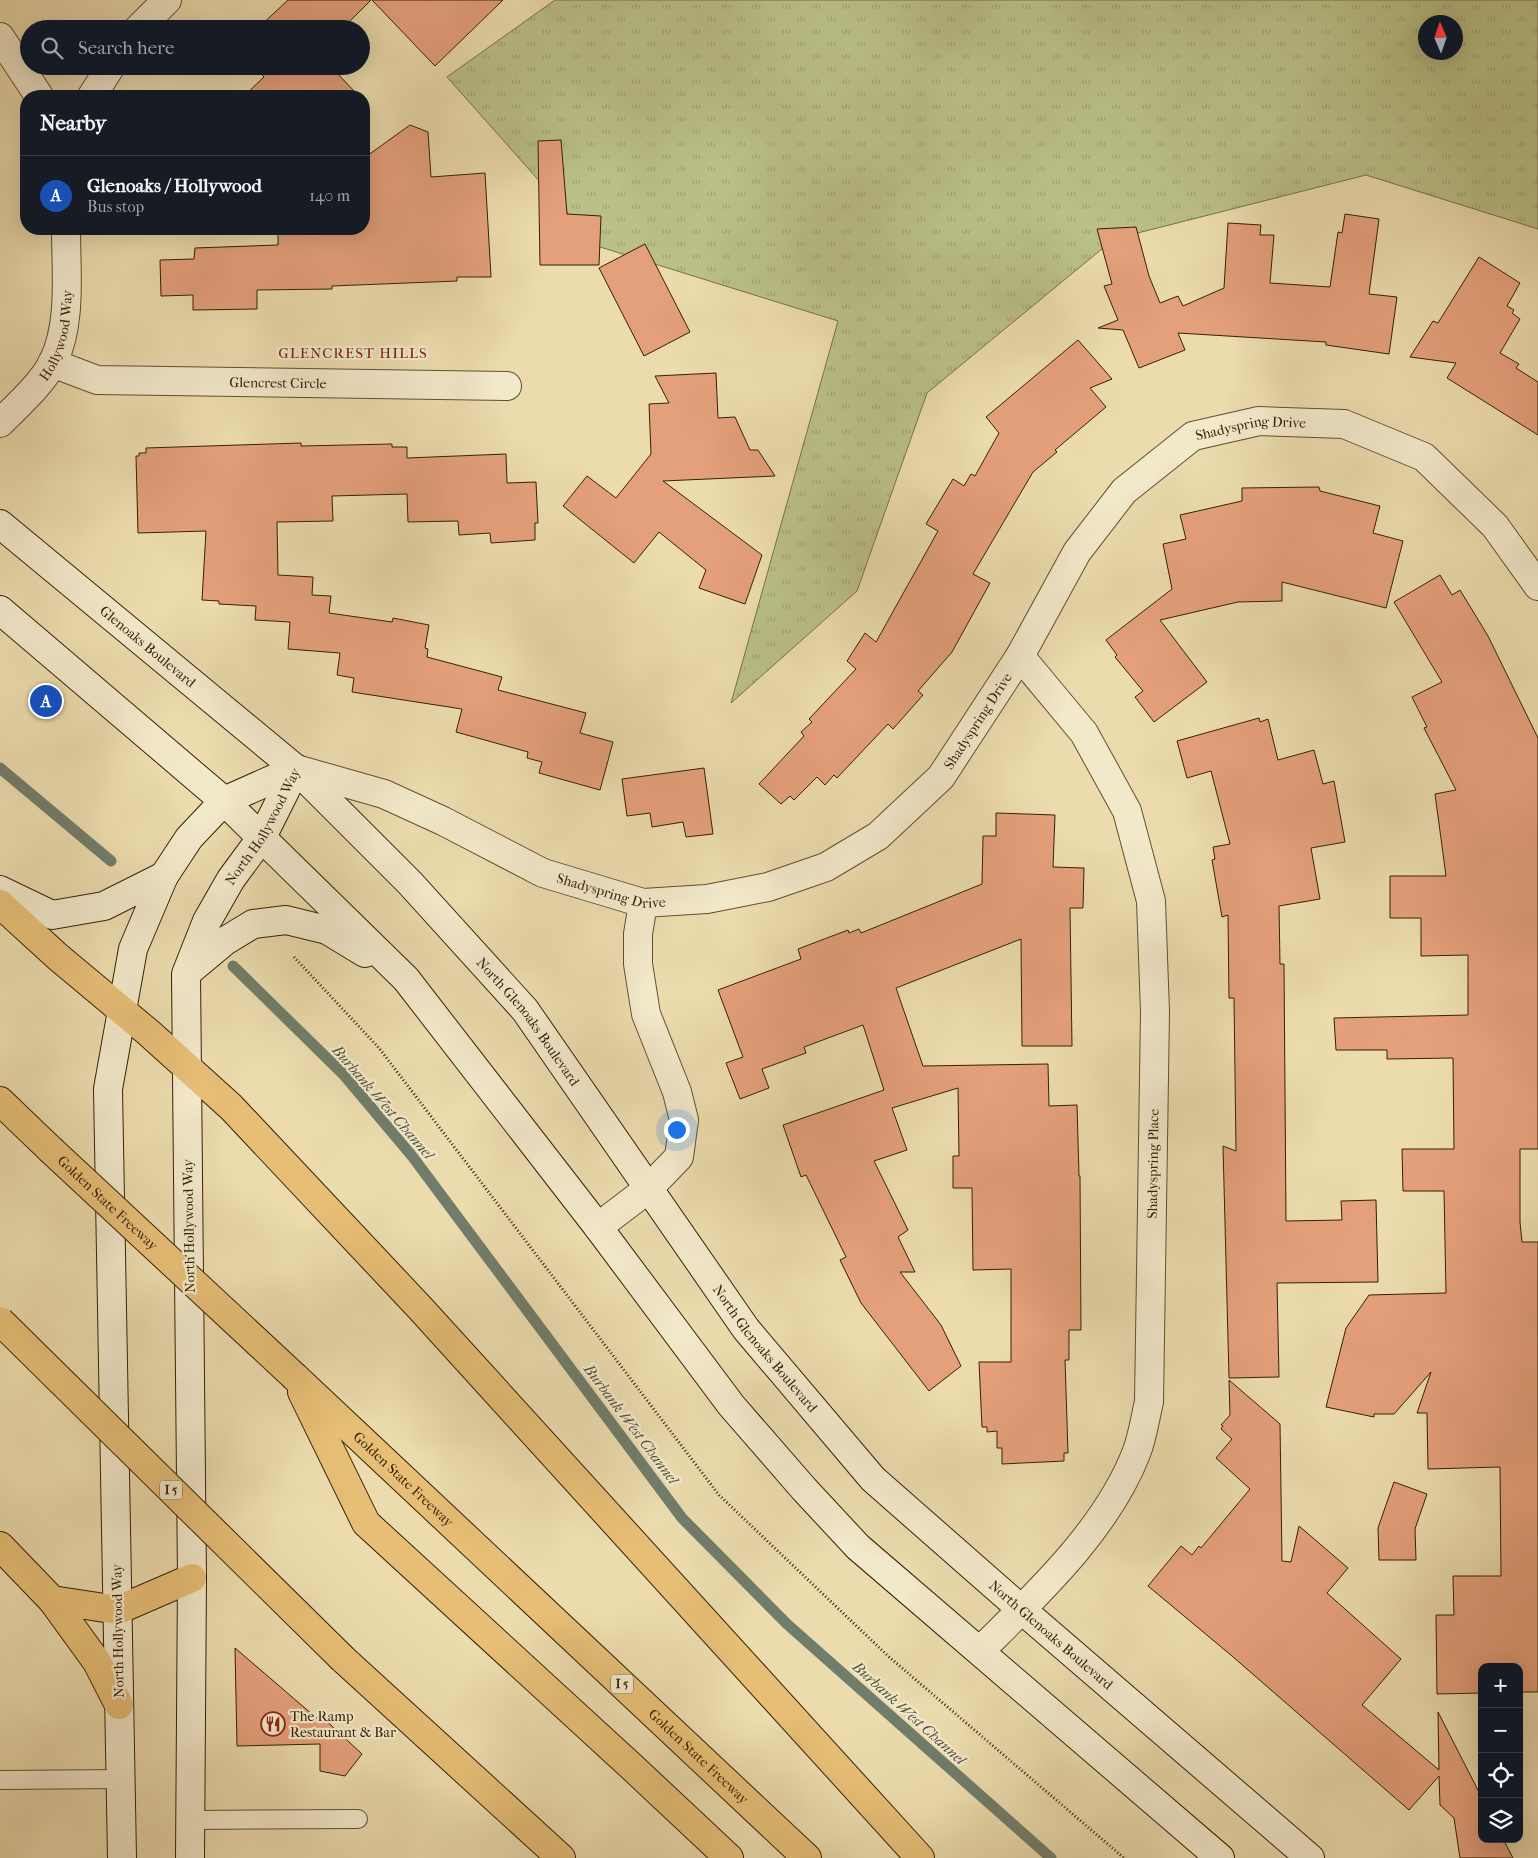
<!DOCTYPE html>
<meta charset="utf-8">
<style>
:root{--surface:#171b24;--page:#20242c;--text:#f1f3f6;--muted:#9ea1a6;--line:#363941;--accent:#0f766e}
body{margin:0;font-family:"IM FELL French Canon",serif;background:var(--page);color:var(--text)}
.controls{position:absolute;right:15px;bottom:15px;display:grid;overflow:hidden;border-radius:10px;box-shadow:0 5px 20px #0002}
.controls button{width:45px;height:45px;display:grid;place-items:center;padding:0;border:0;border-bottom:1px solid var(--line);background:var(--surface);color:var(--text);font:25px sans-serif}
.compass{position:absolute;left:1418px;top:15px;width:45px;height:45px;border-radius:50%;background:var(--surface);box-shadow:0 5px 20px #0002;rotate:358deg}
.you{position:absolute;left:676px;top:1129px;width:18px;height:18px;margin:-12px;border:4px solid #fff;border-radius:50%;background:#1a73e8;box-shadow:0 0 0 8px #1a73e833}
.badge{display:grid;place-items:center;width:32px;height:32px;border-radius:50%;background:var(--accent);color:#fff;font-size:16px;font-weight:700}
.pin{position:absolute;translate:-50% -50%;border:2px solid #fff;box-shadow:0 1px 5px #0006}
.list{margin:0;padding:0;list-style:none}
h2{display:flex;justify-content:space-between;align-items:center;height:65px;margin:0;padding:0 20px;font-size:21px}
h2 small{font-size:16px;font-weight:400;color:var(--muted)}
.list li{display:grid;grid-template-columns:32px 1fr auto;gap:15px;align-items:center;box-sizing:border-box;height:80px;padding:0 20px;border-top:1px solid var(--line)}
.list b{display:block;font-size:19px;white-space:nowrap}
.list p{margin:0;font-size:16px;white-space:nowrap;color:var(--muted)}
.list em{font-size:16px;font-style:normal;color:var(--muted)}
.icon{flex:none;width:28px;height:28px;fill:none;stroke:currentColor;stroke-width:2;stroke-linecap:round;stroke-linejoin:round}
.map{position:relative;flex:none;width:1538px;height:1858px;overflow:hidden}
.search{position:absolute;background:var(--surface);box-shadow:0 5px 20px #0002;left:20px;top:20px;width:350px;height:55px;display:flex;align-items:center;gap:12px;box-sizing:border-box;padding:0 18px;border-radius:28px;color:var(--muted);font-size:19px}
.panel{position:absolute;background:var(--surface);box-shadow:0 5px 20px #0002;left:20px;top:90px;width:350px;height:145px;border-radius:20px}
.map>svg:first-child{display:block}
.grass{fill:url(#grass-tufts);stroke:#787046;fill-rule:evenodd}
.lines{fill:none;stroke-linecap:round;stroke-linejoin:round}
.stream{stroke:#707d6a;stroke-width:11}
.building{fill:#e4a07b;stroke:#352005}
.service-casing{stroke:#624f2f;stroke-width:20}
.minor-casing{stroke:#624f2f;stroke-width:30}
.secondary-casing{stroke:#352005;stroke-width:30}
.motorway-casing{stroke:#352005;stroke-width:30}
.path{stroke:#352005;stroke-width:3;stroke-dasharray:1 2.5;stroke-linecap:butt}
.service{stroke:#f2e8ca;stroke-width:18}
.minor{stroke:#f2e8ca;stroke-width:28}
.secondary{stroke:#f2e8ca;stroke-width:28}
.motorway{stroke:#e6be76;stroke-width:28}
.motorway-bridge-casing{stroke:#352005;stroke-width:30;stroke-linecap:butt}
.motorway-bridge{stroke:#e6be76;stroke-width:28}
.labels{text-anchor:middle;dominant-baseline:central;stroke-width:4.5;stroke-linejoin:round;paint-order:stroke}
.shield{fill:#f2e8ca;stroke:#6e5c40;stroke-width:1}
.shield-label{font-size:12px;font-weight:bold;fill:#352005}
.street-label{font-size:14px;fill:#352005;stroke:#f2e8ca}
.poi-label{font-size:14px;fill:#352005;stroke:#f2e8ca;text-anchor:start}
.neighbourhood-label{font-size:15px;letter-spacing:1px;fill:#7a1f14;stroke:#f2e8ca}
.water-label{font-size:15px;font-style:italic;fill:#534e38;stroke:#f2e8ca}
</style>
<div class="map">
<svg width="1538" height="1858" viewBox="0 0 1538 1858">
<defs>
<pattern id="grass-tufts" width="24" height="20" patternUnits="userSpaceOnUse" patternTransform="scale(1.25)"><rect width="24" height="20" fill="#bac088"/><path d="M3 7l-1-3M5 7V3M7 7l1-3M15 17l-1-3M17 17v-4M19 17l1-3" fill="none" stroke="#a0a574"/></pattern>
</defs>
<rect width="100%" height="100%" fill="#ebdbad"/>
<filter id="stains"><feTurbulence type="fractalNoise" baseFrequency=".004" numOctaves="4"/><feColorMatrix values="0 0 0 0 .2 0 0 0 0 .09 0 0 0 0 .02 0 0 0 .5 -.17"/></filter>
<radialGradient id="worn" r=".72"><stop offset=".6" stop-color="#630" stop-opacity="0"/><stop offset="1" stop-color="#630" stop-opacity=".3"/></radialGradient>
<path class="grass" d="M555,0H1538V229L1366,175L1114,239L927,393L857,591L731,703L838,321L597,246L447,77ZM1426,22H1456V52H1426Z"/>
<g class="lines">
<g class="stream">
<polyline points="0,768 111,861"/>
<polyline points="233,966 343,1074 412,1156 682,1518 787,1624 1051,1858"/>
</g>
</g>
<g class="building">
<polygon points="288,0 371,0 342,29 257,29"/>
<polygon points="372,0 503,0 435,66"/>
<polygon points="265,66 330,66 359,96 244,96 264,77 259,72"/>
<polygon points="410,125 428,132 431,177 485,173 491,277 457,277 457,281 332,286 332,289 257,290 257,309 193,310 193,295 161,296 160,260 194,259 195,248 278,245 278,229 364,229 364,158"/>
<polygon points="561,140 567,214 601,216 599,265 540,265 538,141"/>
<polygon points="1345,214 1379,219 1369,294 1397,297 1389,354 1326,345 1326,342 1178,333 1185,350 1139,368 1123,330 1098,328 1118,320 1104,286 1112,284 1097,229 1136,227 1149,276 1160,303 1178,296 1183,306 1224,288 1228,223 1261,225 1260,235 1274,235 1270,283 1330,287 1338,232 1342,233"/>
<polygon points="645,244 690,332 644,356 599,268"/>
<polygon points="1479,257 1520,283 1507,306 1514,310 1512,313 1520,319 1500,353 1519,364 1516,368 1538,382 1538,435 1447,378 1456,363 1410,357 1433,321 1438,323"/>
<polygon points="1078,340 1112,379 1090,388 1106,407 1055,450 1057,452 1033,472 973,574 990,583 952,652 918,691 923,695 893,729 888,724 837,778 834,775 825,785 817,777 794,800 790,796 781,804 759,784 804,736 801,732 812,722 809,719 856,669 847,661 865,633 876,642 938,531 926,524 953,479 964,486 971,474 975,476 999,433 986,417"/>
<polygon points="716,373 718,418 735,417 750,450 758,450 775,476 663,481 762,555 745,604 699,588 706,570 659,532 634,563 563,506 587,476 616,498 651,454 649,404 669,403 655,376"/>
<polygon points="301,443 301,446 392,444 392,447 407,447 407,458 506,454 507,483 536,482 538,523 535,523 535,540 491,543 490,533 459,535 458,521 408,522 407,494 332,496 333,521 277,522 278,575 313,577 312,595 331,596 329,613 392,622 393,618 429,625 425,648 428,649 427,657 502,677 498,690 586,713 580,733 613,742 600,790 539,773 542,762 527,758 528,752 456,732 462,709 352,692 354,678 337,675 340,653 288,649 290,622 255,620 256,606 219,604 219,601 202,600 206,531 138,533 136,456 139,456 139,453 146,453 146,448"/>
<polygon points="1319,487 1320,491 1380,506 1373,533 1403,541 1386,608 1282,582 1282,601 1238,602 1160,620 1207,682 1154,722 1135,697 1143,691 1115,657 1117,655 1106,640 1172,589 1163,544 1186,539 1180,515 1242,501 1242,488"/>
<polygon points="1440,575 1452,595 1460,590 1488,636 1538,738 1538,1149 1520,1149 1520,1222 1522,1242 1538,1242 1538,1692 1519,1692 1519,1667 1482,1667 1482,1693 1437,1694 1436,1615 1454,1615 1453,1576 1501,1576 1500,1467 1428,1469 1427,1413 1417,1413 1431,1372 1394,1414 1374,1414 1374,1417 1326,1407 1346,1328 1369,1295 1446,1293 1444,1191 1403,1191 1402,1149 1454,1149 1453,1058 1387,1059 1387,1050 1336,1050 1334,1018 1468,1015 1468,955 1421,956 1421,918 1390,918 1390,876 1446,876 1435,794 1456,790 1424,728 1427,727 1412,697 1442,682 1394,602"/>
<polygon points="1259,718 1260,722 1268,719 1278,760 1314,750 1323,784 1334,781 1345,842 1311,848 1320,899 1279,906 1280,964 1284,964 1286,1221 1342,1220 1341,1201 1376,1200 1378,1282 1277,1283 1279,1377 1229,1378 1223,1146 1236,1151 1234,998 1229,998 1228,915 1222,917 1212,860 1215,859 1213,847 1230,844 1211,771 1187,778 1177,741"/>
<polygon points="704,768 713,834 686,837 683,822 652,827 650,813 627,816 622,779"/>
<polygon points="996,813 1055,815 1053,867 1084,868 1083,908 1070,908 1072,1046 1022,1046 1021,939 896,988 923,1066 1048,1064 1049,1106 1077,1105 1079,1176 1080,1176 1081,1330 1069,1330 1069,1360 1065,1360 1068,1453 1064,1453 1064,1461 1002,1464 1002,1448 997,1448 997,1431 987,1432 987,1427 982,1427 979,1362 1011,1362 1011,1269 973,1270 972,1188 953,1188 953,1156 959,1156 958,1088 892,1108 907,1150 874,1161 908,1230 898,1237 915,1272 900,1272 941,1325 961,1366 929,1391 861,1303 840,1260 846,1257 806,1175 801,1177 783,1125 884,1090 863,1025 804,1047 806,1053 762,1069 769,1088 740,1099 726,1063 743,1057 718,990 801,959 798,949 848,930 849,933 859,929 861,933 982,884 983,836 996,836"/>
<polygon points="1229,1380 1280,1424 1282,1561 1291,1562 1299,1526 1348,1568 1327,1593 1401,1659 1362,1705 1439,1770 1438,1712 1482,1798 1482,1839 1503,1839 1513,1858 1460,1858 1454,1818 1440,1805 1439,1776 1409,1810 1232,1656 1148,1586 1181,1546 1192,1555 1199,1546 1201,1548 1250,1489 1216,1458 1232,1439 1221,1429 1223,1426 1221,1425 1230,1415"/>
<polygon points="1394,1482 1427,1494 1415,1529 1416,1560 1379,1560 1378,1528"/>
<polygon points="235,1648 320,1721 320,1715 362,1754 345,1776 320,1771 320,1744 237,1746"/>
</g>
<g class="lines">
<g class="service-casing">
<g id="service">
<polyline points="0,1780 120,1779"/>
<polyline points="190,1820 358,1819"/>
</g>
</g>
<g class="minor-casing">
<g id="minor">
<polyline points="138,29 167,0"/>
<polyline points="0,37 39,96"/>
<polyline points="92,96 111,66"/>
<path id="s1" d="M52,363L97,380L507,386"/>
<path id="s2" d="M0,423C17,406 42,384 53,362C72,324 66,271 66,229"/>
<path id="s3" d="M296,769L384,794L443,821L543,873L643,903L707,899L768,887L826,867L878,836L941,777L1020,656L1077,552L1124,491L1193,436L1259,421L1344,424L1424,457L1495,526L1538,586"/>
<polyline points="598,1227 648,1189 679,1157 684,1120 677,1092 646,1014 638,964 638,934 643,903"/>
<path id="s4" d="M980,1651C1038,1593 1108,1528 1137,1451C1143,1435 1145,1418 1149,1402L1155,1012L1151,901L1127,811L1084,733L1020,656"/>
</g>
</g>
<g class="secondary-casing">
<g id="secondary">
<path id="s5" d="M0,524L296,769L410,883L525,1010L746,1329L873,1479L1021,1609L1310,1858"/>
<polyline points="0,610 224,801 406,979 598,1227 731,1405 804,1489 858,1547 1220,1858"/>
<polyline points="0,890 52,915 104,906 164,876"/>
<polyline points="189,971 225,941 253,924 286,920 327,930 365,953"/>
<polyline points="122,1858 108,1089 133,949 164,876 189,838 224,801 296,769"/>
<path id="s6" d="M190,1858L192,1578L186,974L207,921L231,879L262,837L296,769"/>
</g>
</g>
<g class="motorway-casing">
<g id="motorway">
<polyline points="0,904 58,957 149,1033 231,1107 421,1309 920,1858"/>
<polyline points="0,1101 50,1149"/>
<path id="s7" d="M295,1377L807,1858"/>
<polyline points="302,1392 366,1523 632,1767 729,1858"/>
<polyline points="0,1546 52,1600 97,1662 119,1705"/>
<polyline points="52,1600 118,1610 192,1578"/>
<polyline points="343,1659 561,1858"/>
</g>
</g>
<polyline class="path" points="294,957 379,1048 719,1495 888,1656 1124,1858"/>
<use href="#service" class="service"/>
<use href="#minor" class="minor"/>
<use href="#secondary" class="secondary"/>
<use href="#motorway" class="motorway"/>
<g class="motorway-bridge-casing">
<g id="motorway-bridge">
<path id="s8" d="M50,1149L295,1377"/>
<polyline points="0,1321 343,1659"/>
</g>
</g>
<use href="#motorway-bridge" class="motorway-bridge"/>
</g>
<defs>
<g id="restaurant-ring" transform="scale(1.25)"><circle r="9.5" fill="#f2e8ca" stroke="#8f2418" stroke-width="1.5"/><path d="M-5-6h1v4h1v-4h1v4h1v-4h1v5L-1.5 .5V6h-2V.5L-5-1ZM5-6V6H3V1.5H1.5Q1.5-4 5-6Z" fill="#8f2418"/></g>
</defs>
<g fill-rule="evenodd">
<use href="#restaurant-ring" x="273" y="1724"/>
</g>
<g class="labels">
<g class="shield">
<rect x="160" y="1480.5" width="22" height="19" rx="4"/>
<rect x="611" y="1674.5" width="22" height="19" rx="4"/>
</g>
<g class="shield-label">
<text x="171" y="1490">I 5</text>
<text x="622" y="1684">I 5</text>
</g>
<g class="street-label">
<text stroke="none"><textPath href="#s2" startOffset="108">Hollywood Way</textPath></text>
<text stroke="none"><textPath href="#s1" startOffset="229">Glencrest Circle</textPath></text>
<text stroke="none"><textPath href="#s3" startOffset="1195">Shadyspring Drive</textPath></text>
<text stroke="none"><textPath href="#s5" startOffset="192">Glenoaks Boulevard</textPath></text>
<text stroke="none"><textPath href="#s3" startOffset="775">Shadyspring Drive</textPath></text>
<text stroke="none"><textPath href="#s6" startOffset="1051">North Hollywood Way</textPath></text>
<text stroke="none"><textPath href="#s3" startOffset="340">Shadyspring Drive</textPath></text>
<text stroke="none"><textPath href="#s5" startOffset="728">North Glenoaks Boulevard</textPath></text>
<text stroke="none"><textPath href="#s4" startOffset="545">Shadyspring Place</textPath></text>
<text stroke="none"><textPath href="#s8" startOffset="79">Golden State Freeway</textPath></text>
<text transform="translate(189 1226) rotate(-91)">North Hollywood Way</text>
<text stroke="none"><textPath href="#s5" startOffset="1132">North Glenoaks Boulevard</textPath></text>
<text stroke="none"><textPath href="#s7" startOffset="149">Golden State Freeway</textPath></text>
<text transform="translate(118 1631) rotate(-91)">North Hollywood Way</text>
<text stroke="none"><textPath href="#s5" startOffset="1538">North Glenoaks Boulevard</textPath></text>
<text stroke="none"><textPath href="#s7" startOffset="554">Golden State Freeway</textPath></text>
</g>
<g class="poi-label">
<text x="290" y="1716">The Ramp<tspan x="290" dy="16">Restaurant &amp; Bar</tspan></text>
</g>
<g class="neighbourhood-label">
<text x="353" y="353">GLENCREST HILLS</text>
</g>
<g class="water-label">
<text transform="translate(383 1102) rotate(49)">Burbank West Channel</text>
<text transform="translate(631 1424) rotate(53)">Burbank West Channel</text>
<text transform="translate(909 1713) rotate(42)">Burbank West Channel</text>
</g>
</g>
<rect width="100%" height="100%" filter="url(#stains)"/>
<rect width="100%" height="100%" fill="url(#worn)"/>
</svg>
<div class="controls">
<button>+</button>
<button>−</button>
<button><svg class="icon" aria-label="locate" viewBox="0 0 24 24"><circle cx="12" cy="12" r="6"/><path d="M12 2v4M12 18v4M2 12h4M18 12h4"/></svg></button>
<button><svg class="icon" aria-label="layers" viewBox="0 0 24 24"><path d="M12 4l9 5-9 5-9-5zM3 14l9 5 9-5"/></svg></button>
</div>
<svg class="compass" viewBox="-18 -18 36 36"><path d="M0-13l5 13h-10z" fill="#e53935"/><path d="M0 13l5-13h-10z" fill="#9ea1a6"/></svg>
<div class="you"></div>
<div class="pin badge" style="left:46px;top:701px;background:#1a4fb4">A</div>
<div class="search"><svg class="icon" aria-label="search" viewBox="0 0 24 24"><circle cx="10" cy="10" r="6"/><path d="M15 15l6 6"/></svg>Search here</div>
<section class="panel">
<h2>Nearby<small></small></h2>
<ul class="list">
<li><span class="badge" style="background:#1a4fb4">A</span><div><b>Glenoaks / Hollywood</b><p>Bus stop</p></div><em>140 m</em></li>
</ul>
</section>
</div>
